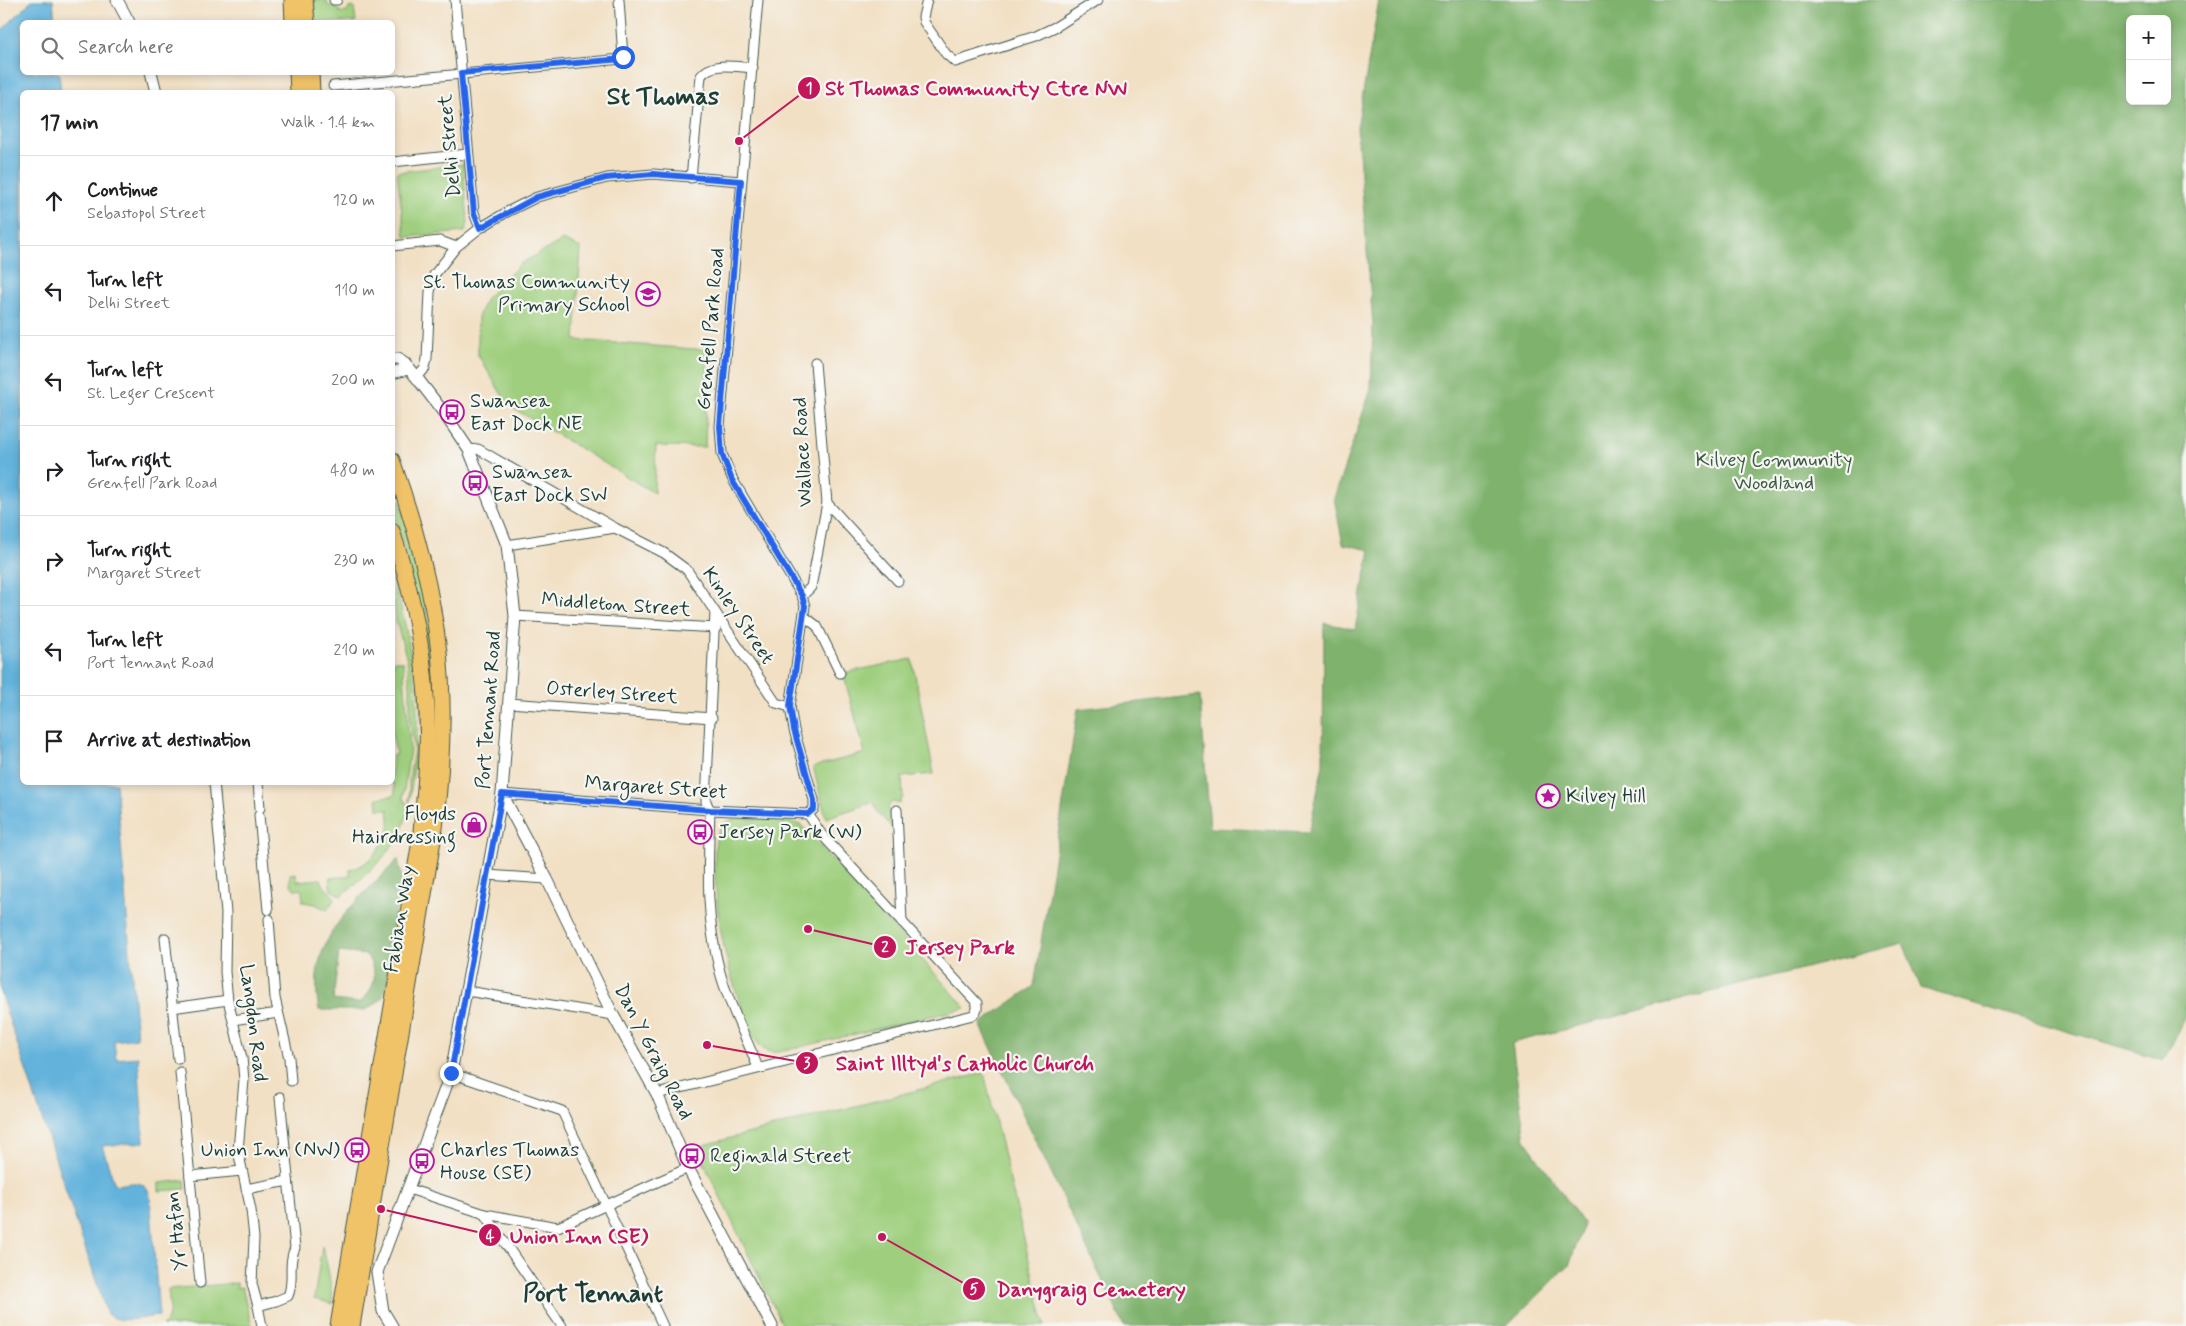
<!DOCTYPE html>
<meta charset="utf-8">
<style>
:root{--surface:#fff;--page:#f2f2f2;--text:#202124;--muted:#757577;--line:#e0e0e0}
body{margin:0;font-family:Mynerve,sans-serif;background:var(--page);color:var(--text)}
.controls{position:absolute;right:15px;top:15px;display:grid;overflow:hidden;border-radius:8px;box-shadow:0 2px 8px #0003}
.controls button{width:45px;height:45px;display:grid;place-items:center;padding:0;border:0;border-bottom:1px solid var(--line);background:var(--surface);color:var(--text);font:25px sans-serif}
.stop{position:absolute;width:15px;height:15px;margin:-11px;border:4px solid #2563eb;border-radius:50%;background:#fff}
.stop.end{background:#2563eb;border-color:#fff;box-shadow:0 1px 5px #0008}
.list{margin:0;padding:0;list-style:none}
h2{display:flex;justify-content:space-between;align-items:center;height:65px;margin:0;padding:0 20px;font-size:21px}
h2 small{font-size:16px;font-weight:400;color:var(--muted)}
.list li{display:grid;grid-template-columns:32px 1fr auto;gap:15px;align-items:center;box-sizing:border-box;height:90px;padding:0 20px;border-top:1px solid var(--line)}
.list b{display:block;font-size:19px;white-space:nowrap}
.list p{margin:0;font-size:16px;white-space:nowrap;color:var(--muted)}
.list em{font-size:16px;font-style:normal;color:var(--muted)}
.icon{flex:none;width:28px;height:28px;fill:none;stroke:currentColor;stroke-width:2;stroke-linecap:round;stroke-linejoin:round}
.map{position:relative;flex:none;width:2186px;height:1326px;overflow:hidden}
.search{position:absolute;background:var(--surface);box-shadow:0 2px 8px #0003;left:20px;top:20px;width:375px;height:55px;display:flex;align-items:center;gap:12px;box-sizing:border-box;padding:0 18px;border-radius:8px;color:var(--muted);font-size:19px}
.panel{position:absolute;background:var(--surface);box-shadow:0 2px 8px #0003;left:20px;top:90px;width:375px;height:695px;border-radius:8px}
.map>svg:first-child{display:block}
.green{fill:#9fcf7e;stroke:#5f8659}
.forest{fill:#7fb26d;stroke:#4f7850;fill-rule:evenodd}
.water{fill:#62b2dc;stroke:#407888}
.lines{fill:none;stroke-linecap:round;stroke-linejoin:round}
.minor-casing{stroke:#3f554a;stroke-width:11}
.tertiary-casing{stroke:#3f554a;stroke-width:13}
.trunk-casing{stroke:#3f554a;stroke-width:17}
.minor{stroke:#fff;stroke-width:9}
.tertiary{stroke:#fff;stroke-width:11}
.trunk{stroke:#f1c369;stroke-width:15}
.route{stroke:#2563eb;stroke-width:6}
.labels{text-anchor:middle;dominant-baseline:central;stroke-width:4.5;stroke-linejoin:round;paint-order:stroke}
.street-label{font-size:20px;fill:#1f3d34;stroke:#f6f6f2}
.poi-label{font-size:20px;fill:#1f3d34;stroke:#f6f6f2;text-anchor:start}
.park-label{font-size:20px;fill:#395a43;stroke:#f6f6f2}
.district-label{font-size:25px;font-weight:bold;fill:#1f3d34;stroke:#f6f6f2}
.leader{fill:none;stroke:#c2185b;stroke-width:2}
.callout-dot{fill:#c2185b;stroke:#f6f6f2;stroke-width:2}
.mark-label{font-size:15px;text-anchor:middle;font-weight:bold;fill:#fff}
.callout-label{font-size:21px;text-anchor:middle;font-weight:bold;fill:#c2185b;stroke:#f6f6f2;stroke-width:4.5;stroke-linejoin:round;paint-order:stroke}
</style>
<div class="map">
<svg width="2186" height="1326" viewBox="0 0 2186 1326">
<rect width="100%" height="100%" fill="#f6f6f2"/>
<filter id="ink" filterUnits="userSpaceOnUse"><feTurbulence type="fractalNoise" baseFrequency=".02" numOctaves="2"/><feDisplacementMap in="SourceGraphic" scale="10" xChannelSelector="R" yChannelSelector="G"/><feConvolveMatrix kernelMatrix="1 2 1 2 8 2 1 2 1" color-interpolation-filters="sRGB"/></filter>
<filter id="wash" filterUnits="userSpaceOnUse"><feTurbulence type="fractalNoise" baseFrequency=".0096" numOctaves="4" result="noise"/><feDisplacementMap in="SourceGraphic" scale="20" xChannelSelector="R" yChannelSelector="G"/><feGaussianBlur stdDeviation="1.12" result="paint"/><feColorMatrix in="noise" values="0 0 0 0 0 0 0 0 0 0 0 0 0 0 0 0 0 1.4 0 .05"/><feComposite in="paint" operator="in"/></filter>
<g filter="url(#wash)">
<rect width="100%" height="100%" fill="#f2e0c4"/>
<g class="green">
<polygon points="314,0 327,0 327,5 336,7 340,12 347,12 349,8 354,7 356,22 315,22"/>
<polygon points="463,164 468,223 465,232 405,237 397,172"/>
<polygon points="563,240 581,248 575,340 708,350 705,447 656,446 654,493 508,405 478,355 478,317 486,298 520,264"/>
<polygon points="393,476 424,588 438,706 429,811 408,561 393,514"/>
<path d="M393,576C405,621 416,668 417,715C418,745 413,774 409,803V780L414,749L410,717V685L407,660L396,621Z"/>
<polygon points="912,659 934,774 902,777 903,798 901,798 900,804 892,802 888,807 889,813 893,819 893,829 877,811 874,802 826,818 813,767 865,753 843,673"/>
<path d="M393,661H403L410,749L403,798L409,807C402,847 370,871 341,896L331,890L329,878L350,876V869C367,868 385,845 389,828C390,822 388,815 388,809H378L377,798L392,796L395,794L394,784L391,783L393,755L396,754L392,733Z"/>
<path d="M735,818L788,821L801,825L966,1008L779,1052C773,1053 765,1052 761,1047C753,1038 748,1024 744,1013C725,966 716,918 715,867C715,854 713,837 722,826C725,822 730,820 735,818Z"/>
<polygon points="296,873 297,881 321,879 324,886 335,898 327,910 315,904 303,902 302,890 294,889 290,883 290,874"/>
<polygon points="984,1073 1045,1326 783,1326 696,1147"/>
<polygon points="185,1180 186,1189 159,1191 159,1183"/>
<path d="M322,1246C328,1265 331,1284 333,1304L314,1299Z"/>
<path d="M237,1283V1288L242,1287L252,1326H162C173,1317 169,1302 168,1289Z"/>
</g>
<g class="forest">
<path d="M1379,0H2186V1014L2164,1060L1921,988L1903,943L1512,1043L1525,1140L1584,1224L1569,1265L1507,1326H1124L980,1024L1034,986L1078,709L1200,695L1210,828L1309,832L1323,765L1324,623L1355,629L1370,550L1343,544L1334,498L1371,389L1373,325L1357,128ZM2130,19H2167V101H2130Z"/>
<path d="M398,859L402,879L389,943L391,971L382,999L366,1010H319C305,937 354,906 398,859ZM339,952L367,955C378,977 377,984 360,1003L333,1000Z"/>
</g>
<path class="water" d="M32,0H53L55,22H22V72L59,73L61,92H22V782L116,783L137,1038L114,1041L116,1059L138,1057L144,1142L102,1146L115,1185C131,1184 144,1177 150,1196L159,1316C144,1317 119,1325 107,1314L0,992V32Z"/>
</g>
<g filter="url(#ink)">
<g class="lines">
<g class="minor-casing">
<g id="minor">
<polyline points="334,0 337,0"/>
<polyline points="455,0 474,213 480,228"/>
<polyline points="758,0 720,426 722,454 733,480 802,596 805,606 790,707 794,730 814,800 814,809 808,814"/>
<polyline points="927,0 923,17 924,22 946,54 955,62 1036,36 1057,26 1098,0"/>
<polyline points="333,86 622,59 623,57 619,0"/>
<polyline points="392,162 468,154"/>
<path d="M691,178L701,76C712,61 735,67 753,68"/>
<polyline points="392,246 440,241 456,247"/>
<polyline points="417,378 425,368 427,359 430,292 434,275 456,247 480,228 507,212 537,197 607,178 653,174 741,181"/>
<polyline points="469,450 478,449 615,528 664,553 687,570 776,703 790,707"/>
<polyline points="827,503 898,581"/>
<polyline points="507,545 615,528"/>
<polyline points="802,596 811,587 827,503 815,363"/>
<path d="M715,612L706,802L710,810C708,867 705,916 720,972C729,1006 746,1036 758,1068"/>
<polyline points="515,616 716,628"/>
<polyline points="805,617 817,626 840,673"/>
<polyline points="509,703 712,718"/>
<polyline points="214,782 226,913 225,972 228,1000 242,1058 244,1080 238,1151 251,1210 254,1238 252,1284 258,1306 262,1326"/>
<polyline points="258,782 260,808"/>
<polyline points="502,794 710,810 808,814"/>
<polyline points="897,810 902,922"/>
<polyline points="259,815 268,910"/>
<polyline points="487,875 547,879"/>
<polyline points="269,919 275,998 289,1058 291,1081"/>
<polyline points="165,938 178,1059"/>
<polyline points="467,991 613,1015"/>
<polyline points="172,1008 228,1000"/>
<polyline points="233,1020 278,1013"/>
<polyline points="180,1072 200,1283"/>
<polyline points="451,1073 562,1111 663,1326"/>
<polyline points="657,1094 973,1015 977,1010 977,1003 822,835 808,814"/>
<polyline points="190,1176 242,1171"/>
<polyline points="246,1189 288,1181"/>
<polyline points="409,1189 485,1214 558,1227 688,1168"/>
<polyline points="485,1214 562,1326"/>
<path d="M258,1306L276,1301L288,1296C295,1280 287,1264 295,1248L280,1097"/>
</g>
</g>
<g class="tertiary-casing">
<g id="tertiary">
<polyline points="117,0 129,22"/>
<polyline points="151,72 156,92"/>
<polyline points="392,373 409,369"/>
<polyline points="502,794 547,879 613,1015 657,1094 688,1168 772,1326"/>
<polyline points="392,1326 383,1311 377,1272 451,1073 502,794 515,616 507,545 469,450 444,413 417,378 405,364 398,359 392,359"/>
</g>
</g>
<g class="trunk-casing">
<g id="trunk">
<polyline points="292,0 293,22"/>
<polyline points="305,0 307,22"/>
<polyline points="297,72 298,92"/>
<polyline points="311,72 312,92"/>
<path d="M338,1326L420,841C425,793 430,744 426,696C422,639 410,584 392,531"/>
<path d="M352,1326L435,828C440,786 443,745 442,702C441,620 420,538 392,460"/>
</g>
</g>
<use href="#minor" class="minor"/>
<use href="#tertiary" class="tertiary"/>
<use href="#trunk" class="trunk"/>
</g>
</g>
<g class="lines" filter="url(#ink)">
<polyline class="route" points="451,1073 502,794 710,810 808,814 814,809 814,800 794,730 790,706 805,606 802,596 732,480 722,454 720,426 741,181 653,174 606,178 537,197 480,228 474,213 461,73 622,59 623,57"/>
</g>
<defs>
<g id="school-ring" transform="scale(1.25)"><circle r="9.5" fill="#f6f6f2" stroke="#b5179e" stroke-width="1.5"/><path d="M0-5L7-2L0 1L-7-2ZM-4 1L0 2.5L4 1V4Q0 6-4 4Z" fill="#b5179e"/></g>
<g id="bus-ring" transform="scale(1.25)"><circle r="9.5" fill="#f6f6f2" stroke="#b5179e" stroke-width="1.5"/><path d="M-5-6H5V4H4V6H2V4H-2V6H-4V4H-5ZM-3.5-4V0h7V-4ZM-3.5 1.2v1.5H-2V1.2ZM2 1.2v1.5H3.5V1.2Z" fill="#b5179e"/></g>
<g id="sight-ring" transform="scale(1.25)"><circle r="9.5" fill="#f6f6f2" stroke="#b5179e" stroke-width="1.5"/><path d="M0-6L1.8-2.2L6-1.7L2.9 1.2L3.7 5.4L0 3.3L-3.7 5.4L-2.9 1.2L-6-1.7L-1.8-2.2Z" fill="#b5179e"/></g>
<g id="shop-ring" transform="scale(1.25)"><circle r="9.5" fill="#f6f6f2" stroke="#b5179e" stroke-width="1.5"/><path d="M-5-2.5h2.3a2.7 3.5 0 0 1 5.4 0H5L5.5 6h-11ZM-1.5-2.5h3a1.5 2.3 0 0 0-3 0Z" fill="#b5179e"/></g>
</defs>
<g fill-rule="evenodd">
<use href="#school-ring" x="648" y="294"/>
<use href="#bus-ring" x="452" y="412"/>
<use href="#bus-ring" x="475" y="483"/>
<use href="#sight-ring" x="1548" y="796"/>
<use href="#shop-ring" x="474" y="825"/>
<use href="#bus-ring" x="700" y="832"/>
<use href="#bus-ring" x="357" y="1150"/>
<use href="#bus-ring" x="692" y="1156"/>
<use href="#bus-ring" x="422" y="1161"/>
</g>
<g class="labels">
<g class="street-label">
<text transform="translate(450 146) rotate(-95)">Delhi Street</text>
<text transform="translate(711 329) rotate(-85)">Grenfell Park Road</text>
<text transform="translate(803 452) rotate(-93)">Wallace Road</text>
<text transform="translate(616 605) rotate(4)">Middleton Street</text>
<text transform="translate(738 616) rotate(56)">Kinley Street</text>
<text transform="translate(612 693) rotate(4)">Osterley Street</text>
<text transform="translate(489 710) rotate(-86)">Port Tennant Road</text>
<text transform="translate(656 788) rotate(4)">Margaret Street</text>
<text transform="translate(400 919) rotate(-81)">Fabian Way</text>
<text transform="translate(253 1023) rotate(83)">Langdon Road</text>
<text transform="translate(653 1052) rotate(63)">Dan Y Graig Road</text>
<text transform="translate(177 1231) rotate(-96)">Yr Hafan</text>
</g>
<g class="poi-label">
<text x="630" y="282" text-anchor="end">St. Thomas Community<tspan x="630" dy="23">Primary School</tspan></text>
<text x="470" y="401">Swansea<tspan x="470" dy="23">East Dock NE</tspan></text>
<text x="492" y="472">Swansea<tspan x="492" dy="23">East Dock SW</tspan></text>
<text x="1566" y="796">Kilvey Hill</text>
<text x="456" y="814" text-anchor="end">Floyds<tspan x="456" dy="23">Hairdressing</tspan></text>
<text x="718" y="832">Jersey Park (W)</text>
<text x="340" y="1150" text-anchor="end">Union Inn (NW)</text>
<text x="440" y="1150">Charles Thomas<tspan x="440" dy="23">House (SE)</tspan></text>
<text x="710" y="1156">Reginald Street</text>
</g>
<g class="park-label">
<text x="1774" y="460">Kilvey Community<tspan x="1774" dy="23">Woodland</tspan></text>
</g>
<g class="district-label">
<text x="663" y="97">St Thomas</text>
<text x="593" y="1294">Port Tennant</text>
</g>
</g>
<path class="leader" d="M739 141L809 88M808 929L885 947M707 1045L807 1063M381 1209L490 1235M882 1237L974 1289"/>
<g class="callout-dot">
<circle cx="739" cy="141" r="5"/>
<circle cx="808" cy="929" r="5"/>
<circle cx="707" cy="1045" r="5"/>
<circle cx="381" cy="1209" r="5"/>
<circle cx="882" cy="1237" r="5"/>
<circle cx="809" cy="88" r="12"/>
<circle cx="885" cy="947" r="12"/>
<circle cx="807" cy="1063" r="12"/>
<circle cx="490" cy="1235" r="12"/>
<circle cx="974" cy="1289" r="12"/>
</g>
<g class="mark-label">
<text x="809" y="93">1</text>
<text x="885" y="952">2</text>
<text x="807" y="1068">3</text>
<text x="490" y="1241">4</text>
<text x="974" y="1294">5</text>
</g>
<g class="callout-label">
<text x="976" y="95">St Thomas Community Ctre NW</text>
<text x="960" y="954">Jersey Park</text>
<text x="965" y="1070">Saint Illtyd's Catholic Church</text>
<text x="579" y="1243">Union Inn (SE)</text>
<text x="1091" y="1296">Danygraig Cemetery</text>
</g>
</svg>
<div class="controls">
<button>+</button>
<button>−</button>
</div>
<div class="stop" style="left:623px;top:57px"></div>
<div class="stop end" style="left:451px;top:1073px"></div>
<div class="search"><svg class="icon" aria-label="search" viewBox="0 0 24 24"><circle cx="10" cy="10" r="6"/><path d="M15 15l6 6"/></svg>Search here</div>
<section class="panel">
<h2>17 min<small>Walk · 1.4 km</small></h2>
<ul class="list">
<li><svg class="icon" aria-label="ahead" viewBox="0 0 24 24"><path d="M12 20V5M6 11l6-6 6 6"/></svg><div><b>Continue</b><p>Sebastopol Street</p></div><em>120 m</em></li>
<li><svg class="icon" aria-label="left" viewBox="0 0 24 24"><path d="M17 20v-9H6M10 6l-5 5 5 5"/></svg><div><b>Turn left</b><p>Delhi Street</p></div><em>110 m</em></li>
<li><svg class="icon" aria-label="left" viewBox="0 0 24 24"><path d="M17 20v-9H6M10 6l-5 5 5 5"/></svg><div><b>Turn left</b><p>St. Leger Crescent</p></div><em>200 m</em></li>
<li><svg class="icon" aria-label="right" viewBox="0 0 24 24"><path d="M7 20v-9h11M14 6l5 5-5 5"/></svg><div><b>Turn right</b><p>Grenfell Park Road</p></div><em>480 m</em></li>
<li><svg class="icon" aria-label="right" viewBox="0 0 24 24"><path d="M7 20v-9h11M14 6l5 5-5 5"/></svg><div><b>Turn right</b><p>Margaret Street</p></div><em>230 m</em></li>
<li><svg class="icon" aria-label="left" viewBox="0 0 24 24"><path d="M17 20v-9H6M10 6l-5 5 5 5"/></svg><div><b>Turn left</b><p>Port Tennant Road</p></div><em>210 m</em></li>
<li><svg class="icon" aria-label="arrive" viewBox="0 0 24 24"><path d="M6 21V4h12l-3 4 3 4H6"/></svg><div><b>Arrive at destination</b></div></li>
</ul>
</section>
</div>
